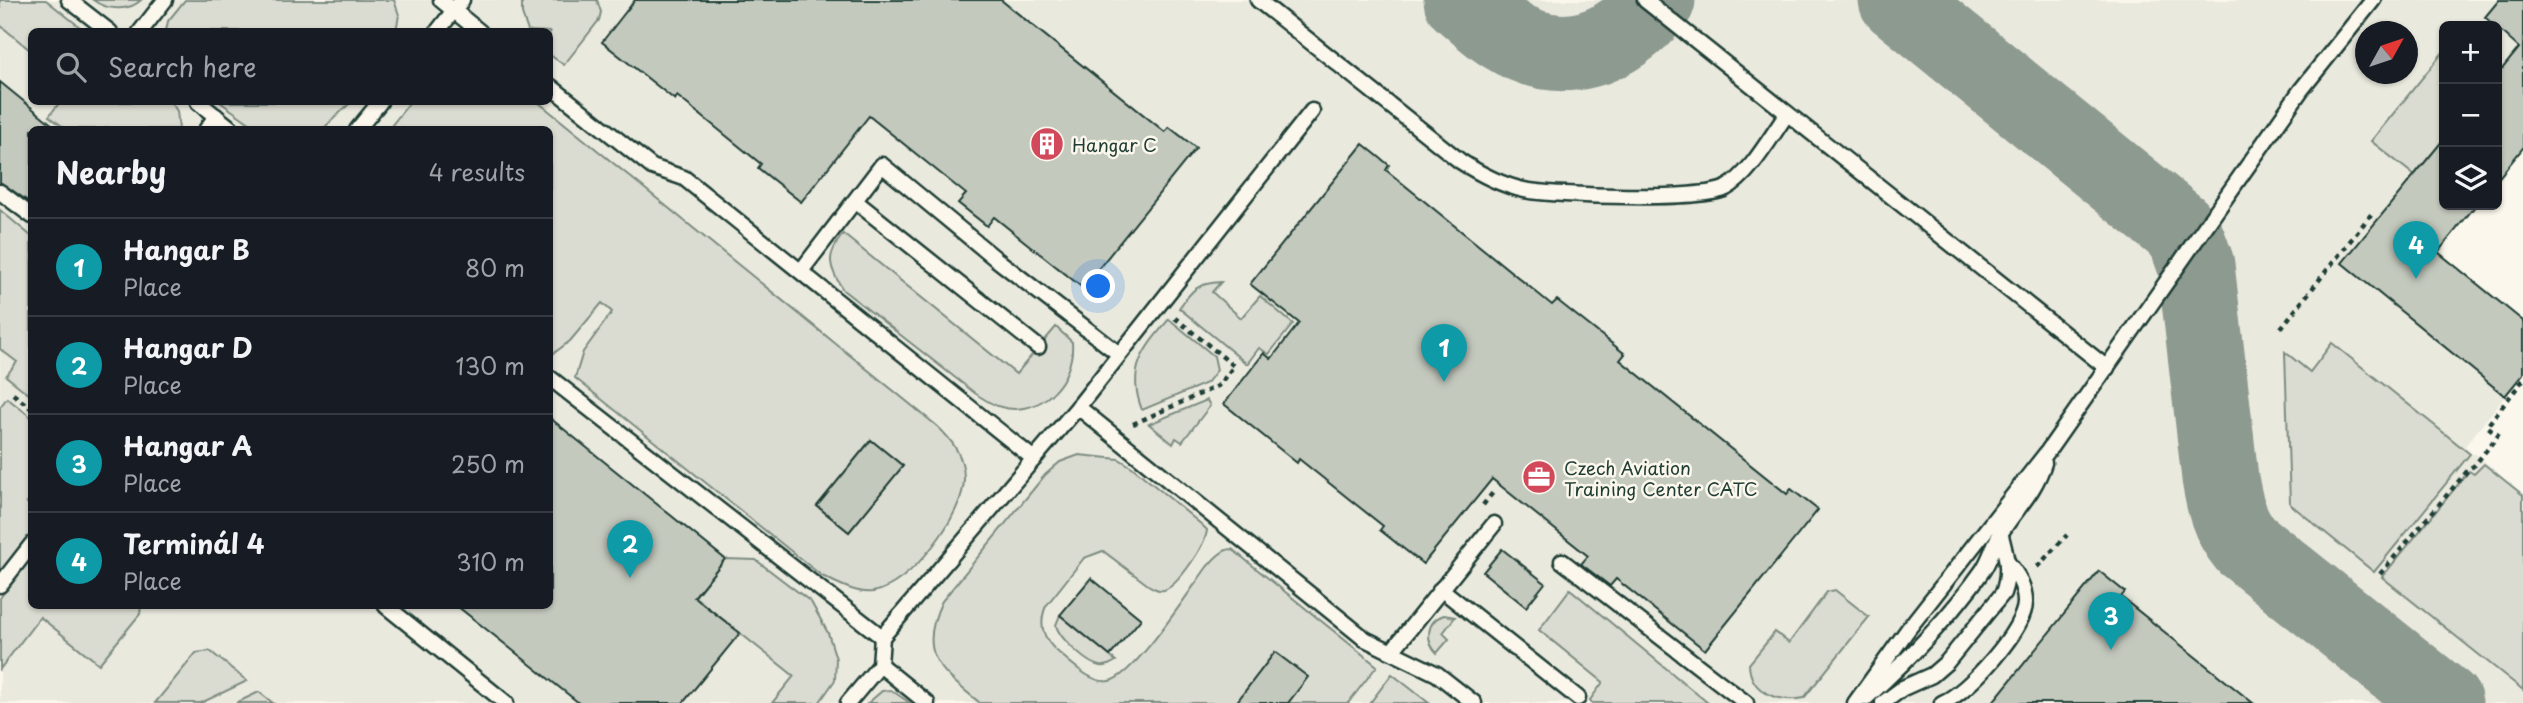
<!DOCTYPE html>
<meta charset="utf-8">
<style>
:root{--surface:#171b24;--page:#242831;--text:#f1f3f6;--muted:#9ea1a6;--line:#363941;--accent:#0b8043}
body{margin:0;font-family:"Playpen Sans",sans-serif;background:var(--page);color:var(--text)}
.controls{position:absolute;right:21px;top:21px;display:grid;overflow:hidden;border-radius:10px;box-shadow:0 2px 5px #0004}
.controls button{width:63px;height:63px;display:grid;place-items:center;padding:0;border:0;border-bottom:2px solid var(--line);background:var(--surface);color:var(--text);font:35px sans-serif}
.compass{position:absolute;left:2355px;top:21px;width:63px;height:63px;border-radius:50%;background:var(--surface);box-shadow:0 2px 5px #0004;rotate:50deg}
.you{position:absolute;left:1099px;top:287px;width:24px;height:24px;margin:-18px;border:5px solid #fff;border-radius:50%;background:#1a73e8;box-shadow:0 0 0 10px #1a73e833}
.badge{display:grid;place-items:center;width:46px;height:46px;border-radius:50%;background:var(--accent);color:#fff;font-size:23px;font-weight:700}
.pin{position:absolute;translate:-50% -58px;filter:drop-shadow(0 2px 4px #0008)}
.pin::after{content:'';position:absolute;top:37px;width:24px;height:21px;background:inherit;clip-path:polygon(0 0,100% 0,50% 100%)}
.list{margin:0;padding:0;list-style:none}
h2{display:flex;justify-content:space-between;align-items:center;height:91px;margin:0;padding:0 28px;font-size:30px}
h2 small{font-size:23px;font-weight:400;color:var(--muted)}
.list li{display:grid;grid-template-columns:46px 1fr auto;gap:21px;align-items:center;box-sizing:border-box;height:98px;padding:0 28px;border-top:2px solid var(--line)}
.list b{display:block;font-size:26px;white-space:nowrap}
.list p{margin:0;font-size:23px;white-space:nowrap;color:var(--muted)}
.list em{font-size:23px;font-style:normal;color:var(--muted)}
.icon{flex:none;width:38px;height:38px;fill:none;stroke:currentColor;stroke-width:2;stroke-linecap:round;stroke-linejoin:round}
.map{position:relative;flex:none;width:2523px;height:703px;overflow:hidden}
.search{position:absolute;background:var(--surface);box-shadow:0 2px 5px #0004;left:28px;top:28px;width:525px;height:77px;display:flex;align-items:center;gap:18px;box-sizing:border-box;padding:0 24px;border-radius:10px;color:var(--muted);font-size:26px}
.panel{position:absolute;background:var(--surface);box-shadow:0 2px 5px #0004;left:28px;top:126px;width:525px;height:483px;border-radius:10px}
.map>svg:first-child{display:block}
.built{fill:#eae9de;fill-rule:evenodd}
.green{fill:#dbdcd1;stroke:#7d8c82;stroke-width:2;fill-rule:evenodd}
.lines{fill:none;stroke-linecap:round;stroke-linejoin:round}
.taxiway{stroke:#8d9a90;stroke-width:77}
.building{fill:#c4c9be;stroke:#1f3d34;stroke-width:2}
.service-casing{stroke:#1f3d34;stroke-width:19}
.path{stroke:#1f3d34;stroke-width:4.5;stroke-dasharray:5 5;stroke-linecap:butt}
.service{stroke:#fbf7ec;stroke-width:14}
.labels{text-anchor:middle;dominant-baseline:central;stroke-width:5;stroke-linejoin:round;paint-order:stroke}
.poi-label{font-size:18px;fill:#1f3d34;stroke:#fbf7ec;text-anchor:start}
</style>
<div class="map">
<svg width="2523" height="703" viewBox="0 0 2523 703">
<rect width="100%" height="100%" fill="#fbf7ec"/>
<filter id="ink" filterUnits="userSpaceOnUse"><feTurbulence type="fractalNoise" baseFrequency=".0143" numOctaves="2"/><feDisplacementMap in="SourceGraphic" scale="14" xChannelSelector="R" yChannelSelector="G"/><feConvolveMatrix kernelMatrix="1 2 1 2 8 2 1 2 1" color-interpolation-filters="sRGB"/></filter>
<g filter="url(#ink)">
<path class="built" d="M0,0H2523V148L2497,180V26H2444V205H2476L2438,251L2523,321V374L2465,446L2470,454H2476L2523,495V703H0ZM32,32H550V102H32ZM2366,32H2408V74H2366ZM32,130H550V606H32Z"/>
<g class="green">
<polygon points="0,0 46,0 85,31 32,32 31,51 0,25"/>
<path d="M93,0H141C129,12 106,10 93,0Z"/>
<polygon points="185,0 394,0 399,15 396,31 166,31 168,21"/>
<polygon points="522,0 597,0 601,12 599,20 564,65 550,55 550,32 528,31 522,14"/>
<polygon points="2444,51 2444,139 2414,175 2371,141"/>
<polygon points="60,102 171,102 177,111 179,129 111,130 107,127 104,129 66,129 49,116"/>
<polygon points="220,102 351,102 322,130 258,129"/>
<path d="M410,102H538L937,426C952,440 964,456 964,478C965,514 910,586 873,592C856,594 837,583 822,576L575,378L583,352L612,312L602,303L570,341L550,356V130H388ZM871,440L903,466L849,532L817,506Z"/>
<polygon points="0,210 31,236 31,396 6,376 17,362 0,349"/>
<path d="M843,234L1016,374L1056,327L1072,342C1075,380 1041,418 1001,407C992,405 984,399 976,394L843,290C829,266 825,257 843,234Z"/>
<path d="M1221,282L1212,292L1241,318L1260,296L1293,324L1269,354L1259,348L1247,364L1179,308C1192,290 1197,283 1221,282Z"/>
<path d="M1169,319L1214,356L1217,370L1207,383L1142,410C1126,369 1144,349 1169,319Z"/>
<polygon points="2332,343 2470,454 2374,572 2290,504 2285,352 2310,372"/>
<polygon points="7,398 31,417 31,498 27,503 31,507 32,533 0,574 0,407"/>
<polygon points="1207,400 1210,406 1182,442 1176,438 1173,444 1149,424"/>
<path d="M1079,455L1119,459L1132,467L1202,525L1207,530C1206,544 1178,586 1164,590C1158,591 1153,588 1148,585L1103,551L1084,558L1046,606C1038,625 1043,640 1059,653C1071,663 1092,684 1109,681C1134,677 1190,590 1207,567C1213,560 1222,549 1232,549L1377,666L1348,703H1288L1307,677L1275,652L1236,703H980C941,671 916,655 942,601L1045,475L1060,462Z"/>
<polygon points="2484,464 2523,495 2523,690 2382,577 2469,471 2474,474"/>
<polygon points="31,557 32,606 141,606 140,614 99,664 40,617 0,669 0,598"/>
<polygon points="725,559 756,560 811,602 828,633 836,659 835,680 819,703 772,703 794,676 695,597"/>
<polygon points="1570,589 1708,703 1592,703 1590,700 1603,682 1539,630"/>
<path d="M1835,590L1869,617L1804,698C1779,703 1750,693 1749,664L1775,632L1789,643L1827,592Z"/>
<path d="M1060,615L1116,661C1111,664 1106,667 1100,666C1087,664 1059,638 1056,625Z"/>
<path d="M1444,615L1455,617L1443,633L1449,639L1437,653C1425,641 1426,621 1444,615Z"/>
<polygon points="210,651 247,681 201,703 155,703 196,653"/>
<polygon points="1392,674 1429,703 1370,703"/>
<polygon points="891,690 910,703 868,703 882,691"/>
<polygon points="259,692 273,703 236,703"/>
</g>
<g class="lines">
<g class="taxiway">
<path d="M1462,0C1475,11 1489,25 1504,34C1562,71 1618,49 1657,0"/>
<path d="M1897,0L2178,228L2188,243L2196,265L2220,478C2224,503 2229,525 2246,545L2444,703"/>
</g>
</g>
<g class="building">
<polygon points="635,0 1001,0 1165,132 1169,127 1196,148 1083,288 994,217 987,226 958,203 966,194 869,116 801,202 758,168 761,164 677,96 675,100 602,42"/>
<polygon points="2499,0 2523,0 2523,148 2497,180 2497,75 2519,48 2485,17"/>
<polygon points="0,82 59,130 32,130 32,204 0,182"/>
<polygon points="2444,139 2444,205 2476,205 2438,252 2523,321 2523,374 2505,396 2342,263"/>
<polygon points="1363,144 1389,165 1386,170 1552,305 1557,300 1625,354 1620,360 1787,494 1791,489 1818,510 1705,650 1616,579 1610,586 1581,564 1588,556 1492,479 1423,564 1380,530 1383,526 1299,459 1297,463 1224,404 1264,353 1271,359 1299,323 1250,284"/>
<polygon points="550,418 725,559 694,597 740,633 683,703 579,703 457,606 550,606"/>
<polygon points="871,440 903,466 849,532 817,506"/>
<polygon points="1502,549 1545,583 1526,607 1483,572"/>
<polygon points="2099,571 2125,592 2121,597 2253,703 1992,703"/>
<polygon points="1091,578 1141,619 1110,656 1060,615"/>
<polygon points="1275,652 1308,677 1288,703 1236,703"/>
</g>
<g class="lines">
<g class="service-casing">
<g id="service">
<polyline points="69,0 110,32"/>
<polyline points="441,0 480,32"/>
<path d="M1258,0L1460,161C1480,174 1501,185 1524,190C1553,196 1704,201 1726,188C1750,175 1771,136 1787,114"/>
<polyline points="1645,0 2107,368"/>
<polyline points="140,32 165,0"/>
<polyline points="437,32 462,0"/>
<polyline points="550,86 652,167 684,178 1034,459"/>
<polyline points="198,102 233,130"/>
<polyline points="206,130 216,116"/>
<polyline points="357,130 380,102"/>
<polyline points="0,192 32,216"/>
<polyline points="855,201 1038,347"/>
<polyline points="801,271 882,165 996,259 1119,354"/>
<polyline points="550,378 882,637"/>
<polyline points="1078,407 1365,639 1437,674 1474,703"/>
<polyline points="1562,561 1746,703"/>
<polyline points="0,585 32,544"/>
<polyline points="1441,589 1578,698"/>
<polyline points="386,606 506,703"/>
<polyline points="1392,651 1494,524"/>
<polyline points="880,665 927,703"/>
<path d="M1866,698C1909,659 1950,617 1983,570C1991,558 1994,543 2002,531C2018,506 2034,493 2044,463"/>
<polyline points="848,703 880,665 882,637 1078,407 1312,111"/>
<polyline points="1855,703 1909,628 2048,451 2301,90 2373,0"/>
<path d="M1883,703L1903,688L1932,675L1947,662L2003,593C2011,571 2006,554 2000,532"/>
<path d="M1942,703C1967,694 2026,628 2025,602C2025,586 2017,574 2008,563"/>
</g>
</g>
<g class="path">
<polyline points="2281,328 2373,212"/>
<polyline points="13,394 32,409"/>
<polyline points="1133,424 1218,386 1234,366 1175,318"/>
<polyline points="1483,505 1495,490"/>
<polyline points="2037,567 2067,535"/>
<polyline points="2380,574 2469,469 2475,465 2498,435 2487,426 2523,380"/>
</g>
<use href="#service" class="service"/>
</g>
</g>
<defs>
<g id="building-disc" transform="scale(1.75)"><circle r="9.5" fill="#d1495b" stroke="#fbf7ec"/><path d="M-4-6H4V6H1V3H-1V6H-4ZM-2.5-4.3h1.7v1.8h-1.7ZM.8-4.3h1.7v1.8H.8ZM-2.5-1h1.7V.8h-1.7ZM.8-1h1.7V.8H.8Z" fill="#fff"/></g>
<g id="office-disc" transform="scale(1.75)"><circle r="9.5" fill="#d1495b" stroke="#fbf7ec"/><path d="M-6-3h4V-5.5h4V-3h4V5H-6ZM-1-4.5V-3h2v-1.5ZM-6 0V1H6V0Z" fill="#fff"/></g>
</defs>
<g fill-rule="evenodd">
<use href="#building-disc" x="1047" y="144"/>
<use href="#office-disc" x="1539" y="477"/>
</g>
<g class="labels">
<g class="poi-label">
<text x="1072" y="144">Hangar C</text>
<text x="1564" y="467">Czech Aviation<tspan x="1564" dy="21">Training Center CATC</tspan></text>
</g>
</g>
</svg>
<div class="controls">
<button>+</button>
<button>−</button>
<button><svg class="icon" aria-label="layers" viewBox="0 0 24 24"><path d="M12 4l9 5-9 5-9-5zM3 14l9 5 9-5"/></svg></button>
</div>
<svg class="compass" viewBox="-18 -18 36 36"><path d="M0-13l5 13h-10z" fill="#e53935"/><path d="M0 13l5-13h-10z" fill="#9ea1a6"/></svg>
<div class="you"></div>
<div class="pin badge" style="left:1444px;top:382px;background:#0f9aa8">1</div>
<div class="pin badge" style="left:630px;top:578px;background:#0f9aa8">2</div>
<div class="pin badge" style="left:2111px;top:650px;background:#0f9aa8">3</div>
<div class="pin badge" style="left:2416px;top:279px;background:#0f9aa8">4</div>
<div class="search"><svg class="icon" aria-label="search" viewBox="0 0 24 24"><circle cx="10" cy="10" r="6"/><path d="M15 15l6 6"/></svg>Search here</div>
<section class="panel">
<h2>Nearby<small>4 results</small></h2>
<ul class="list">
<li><span class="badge" style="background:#0f9aa8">1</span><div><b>Hangar B</b><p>Place</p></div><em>80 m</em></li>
<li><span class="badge" style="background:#0f9aa8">2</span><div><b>Hangar D</b><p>Place</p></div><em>130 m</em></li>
<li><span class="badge" style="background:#0f9aa8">3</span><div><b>Hangar A</b><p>Place</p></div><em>250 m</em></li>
<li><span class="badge" style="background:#0f9aa8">4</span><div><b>Terminál 4</b><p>Place</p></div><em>310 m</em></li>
</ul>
</section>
</div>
